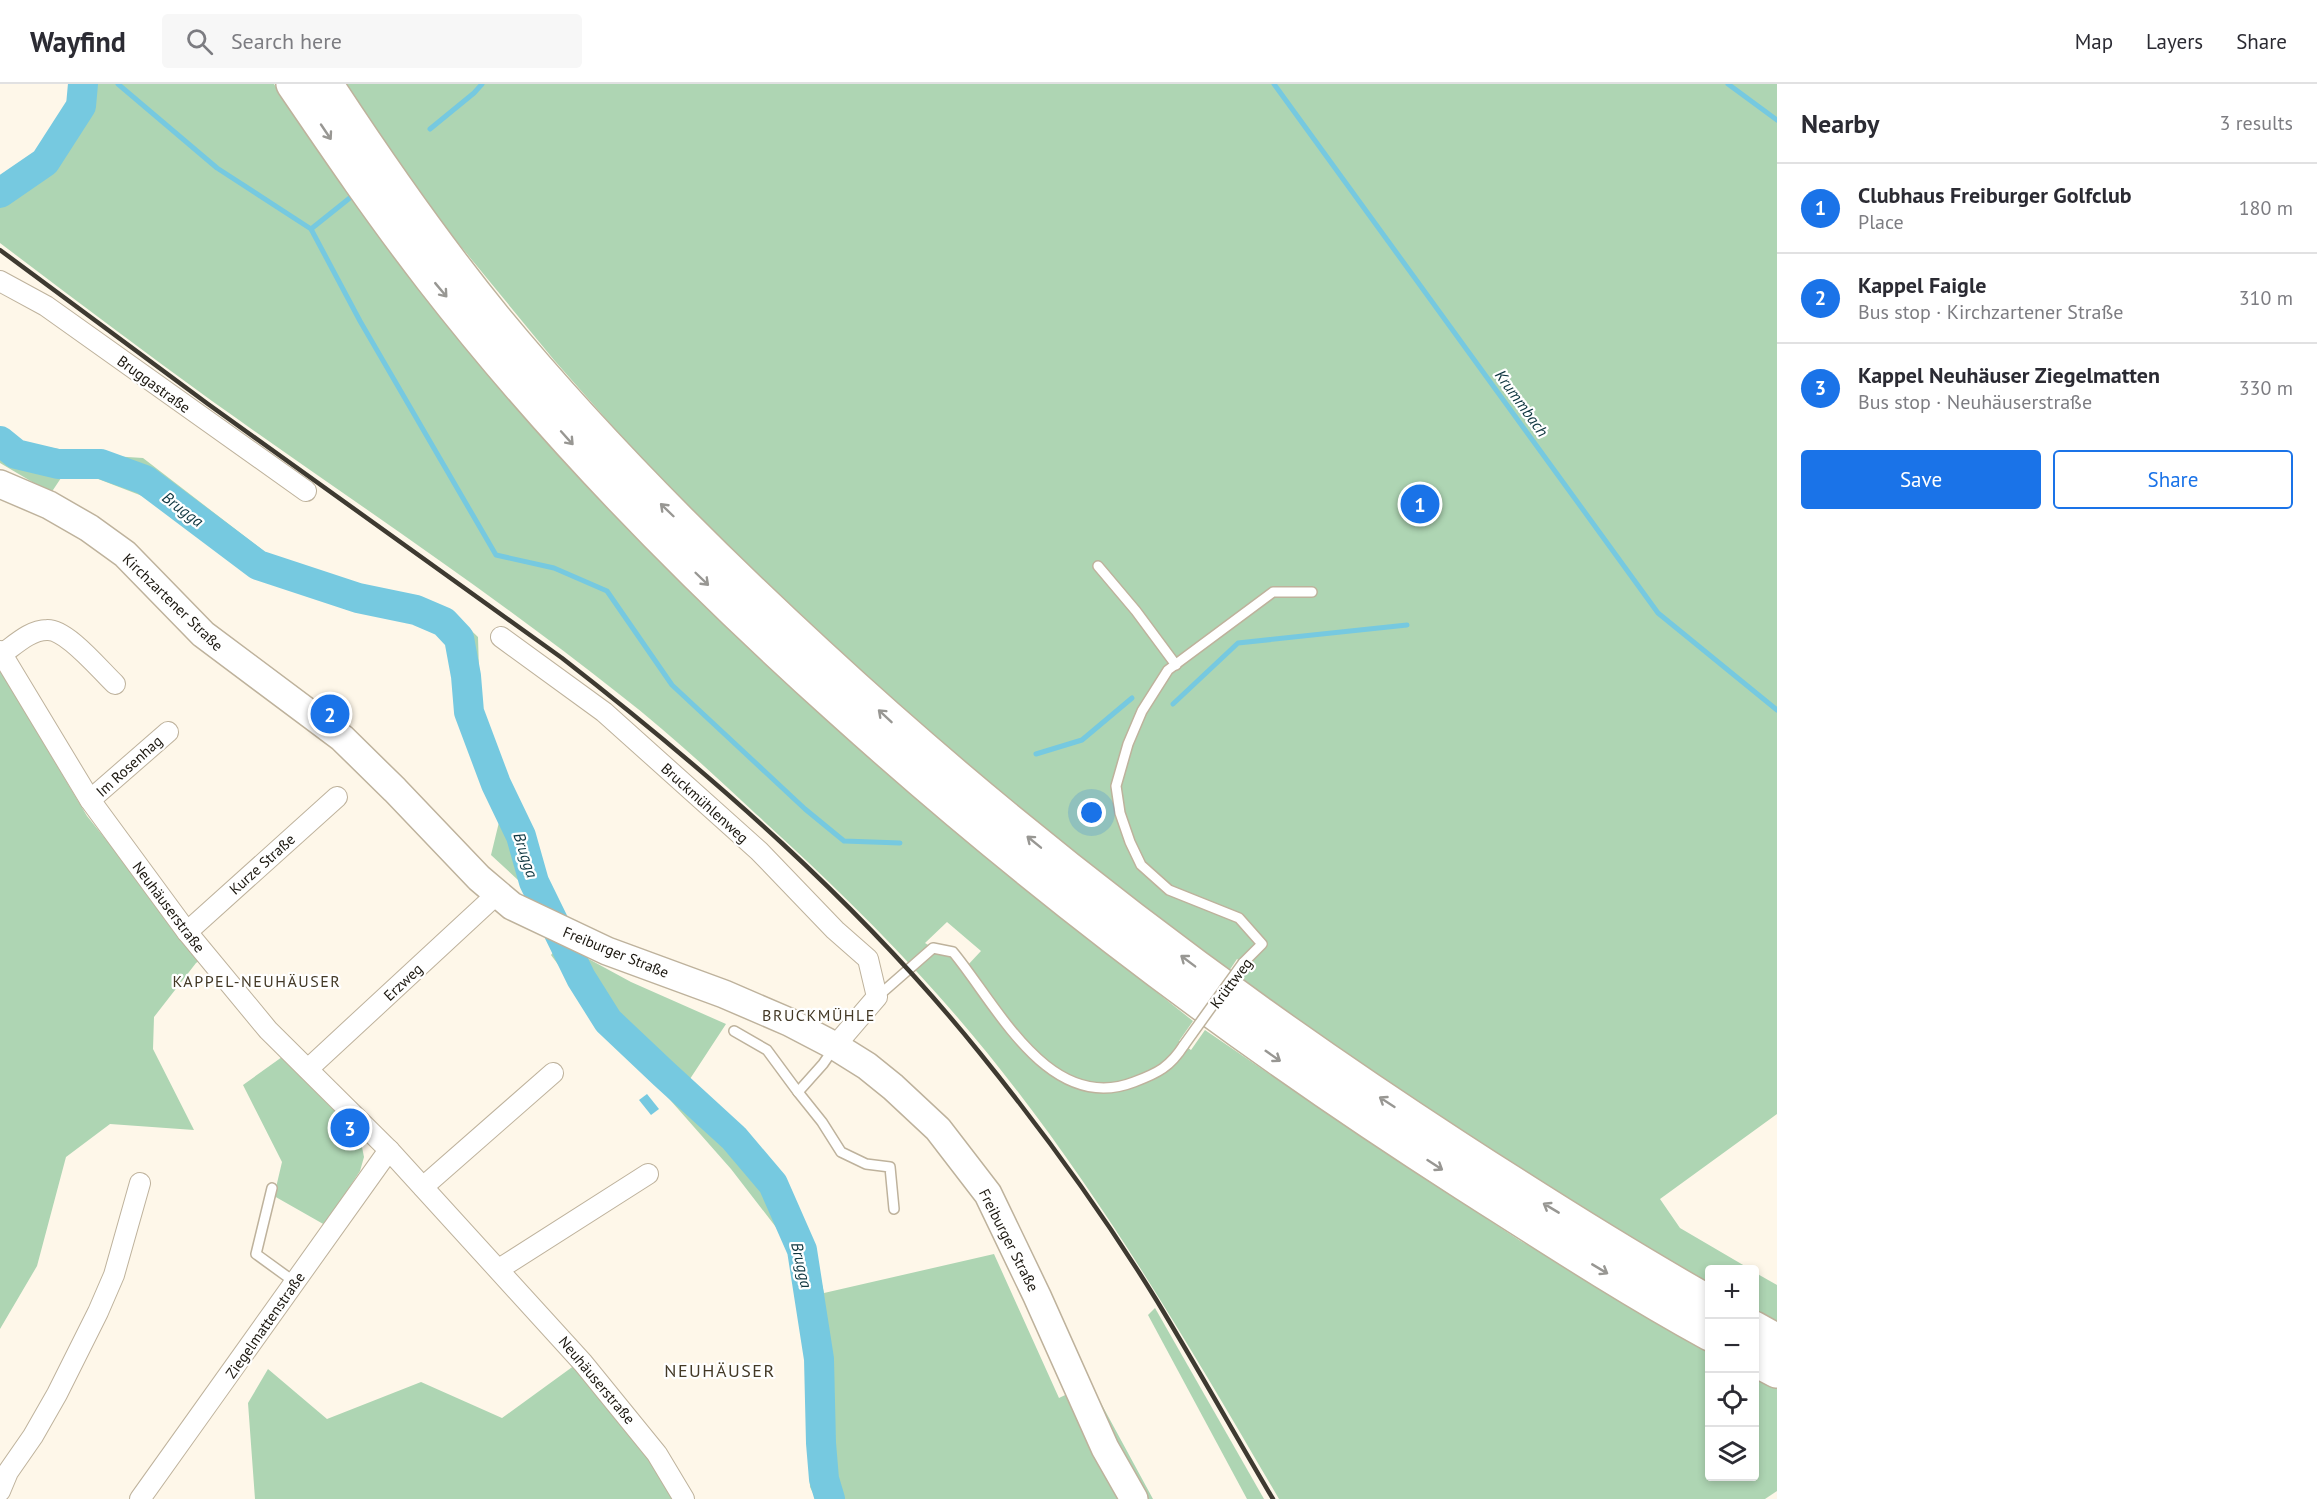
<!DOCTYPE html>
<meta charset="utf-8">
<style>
:root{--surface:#fff;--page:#f7f7f7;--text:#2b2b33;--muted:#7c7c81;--line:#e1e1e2;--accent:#1a73e8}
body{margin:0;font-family:"PT Sans",sans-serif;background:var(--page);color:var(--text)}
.controls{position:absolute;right:18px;bottom:18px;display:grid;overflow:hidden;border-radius:6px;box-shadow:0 3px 9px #0003}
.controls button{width:54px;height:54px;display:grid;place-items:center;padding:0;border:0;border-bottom:2px solid var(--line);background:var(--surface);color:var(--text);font:30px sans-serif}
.you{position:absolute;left:1092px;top:729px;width:21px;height:21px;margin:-15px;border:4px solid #fff;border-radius:50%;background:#1a73e8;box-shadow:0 0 0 9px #1a73e833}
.badge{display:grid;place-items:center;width:39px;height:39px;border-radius:50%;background:var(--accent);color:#fff;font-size:20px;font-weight:700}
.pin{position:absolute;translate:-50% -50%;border:3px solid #fff;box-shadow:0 2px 6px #0006}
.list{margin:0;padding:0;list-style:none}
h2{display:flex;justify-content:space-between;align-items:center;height:78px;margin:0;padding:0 24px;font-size:26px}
h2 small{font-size:20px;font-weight:400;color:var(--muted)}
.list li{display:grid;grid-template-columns:39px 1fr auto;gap:18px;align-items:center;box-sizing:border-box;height:90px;padding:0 24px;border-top:2px solid var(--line)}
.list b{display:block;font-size:22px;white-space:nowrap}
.list p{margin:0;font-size:20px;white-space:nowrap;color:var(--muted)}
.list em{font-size:20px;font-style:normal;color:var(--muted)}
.actions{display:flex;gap:12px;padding:18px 24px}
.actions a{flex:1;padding:14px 0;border:2px solid var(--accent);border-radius:6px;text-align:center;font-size:21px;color:var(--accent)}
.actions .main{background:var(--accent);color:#fff}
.icon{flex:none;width:33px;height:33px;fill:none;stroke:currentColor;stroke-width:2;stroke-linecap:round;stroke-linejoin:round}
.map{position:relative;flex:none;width:1777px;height:1415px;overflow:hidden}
header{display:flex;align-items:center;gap:36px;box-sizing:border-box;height:84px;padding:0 30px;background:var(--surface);border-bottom:2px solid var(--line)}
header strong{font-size:28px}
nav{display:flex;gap:33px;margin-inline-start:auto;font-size:21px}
.search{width:420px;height:54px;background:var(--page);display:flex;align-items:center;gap:15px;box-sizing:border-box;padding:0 21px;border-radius:6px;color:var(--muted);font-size:22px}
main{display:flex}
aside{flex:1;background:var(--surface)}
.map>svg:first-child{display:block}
.green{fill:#aed5b3;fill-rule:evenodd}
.water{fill:#76c9e0}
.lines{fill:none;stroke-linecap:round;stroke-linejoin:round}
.stream{stroke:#76c9e0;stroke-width:5}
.river{stroke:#76c9e0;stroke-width:30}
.lane-casing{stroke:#beb29c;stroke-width:12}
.street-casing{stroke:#beb29c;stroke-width:22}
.secondary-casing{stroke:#beb29c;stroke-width:30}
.highway-casing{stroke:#beb29c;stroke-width:36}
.lane{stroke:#fff;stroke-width:9}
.street{stroke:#fff;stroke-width:20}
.secondary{stroke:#fff;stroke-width:27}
.highway{stroke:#fff;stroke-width:33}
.rail{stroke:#3e3a31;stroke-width:4.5}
.lane-bridge-casing{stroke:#beb29c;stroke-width:12;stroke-linecap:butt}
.lane-bridge{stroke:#fff;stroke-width:9}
.oneway{stroke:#989793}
.labels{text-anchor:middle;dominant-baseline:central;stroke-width:4.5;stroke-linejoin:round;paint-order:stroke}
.street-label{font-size:15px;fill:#1b170f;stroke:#fff}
.water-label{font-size:16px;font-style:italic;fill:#0d353f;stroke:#fff}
.neighbourhood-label{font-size:16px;letter-spacing:1.5px;fill:#433926;stroke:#fff}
.quarter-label{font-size:18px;letter-spacing:1.5px;fill:#433926;stroke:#fff}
</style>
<header>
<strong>Wayfind</strong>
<div class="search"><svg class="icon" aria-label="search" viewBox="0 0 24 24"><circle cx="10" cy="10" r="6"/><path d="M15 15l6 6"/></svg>Search here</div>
<nav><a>Map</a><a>Layers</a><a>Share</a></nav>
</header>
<main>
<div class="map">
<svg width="1777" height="1415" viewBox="0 0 1777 1415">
<rect width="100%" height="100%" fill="#fef7e9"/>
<g class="green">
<path d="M70,0H274L351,113L377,149L509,312L641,459L812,621L974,763L1193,937L1179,957L1191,966L1205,946L1312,1019L1519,1156L1709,1264L1710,1392H1754L1755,1289L1777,1302V1407L1765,1415H1279C1176,1239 1074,1063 937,910C881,847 819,787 756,730C712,689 667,647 619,610C488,506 348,414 212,317C140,265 70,212 0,159V108L38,77L61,48ZM947,838L981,867L966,883L953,868L933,864L925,859Z"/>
<path d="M344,0H1777V1030L1660,1115L1680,1144L1750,1185L1710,1186L1709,1199C1548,1106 1392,1003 1240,896L1248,883L1237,875L1229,887L1082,776L931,652L733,467L643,377L554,276L449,148Z"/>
<polygon points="0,347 22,359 96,371 143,374 278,478 431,518 455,531 478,553 481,656 518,727 552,811 558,821 531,808 491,771 500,734 468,660 452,555 432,532 295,499 232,474 163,420 93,393 63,391 51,409 0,379"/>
<polygon points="0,586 87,732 202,875 196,879 154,933 153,965 194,1046 110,1040 66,1073 37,1182 0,1245"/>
<path d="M559,861L585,873L631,898L726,940L688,998C713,1019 741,1041 761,1068C792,1109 813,1159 824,1209L994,1170L1059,1314L1090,1299L1153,1415H816L810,1403L805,1260L791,1173L782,1151L731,1085L597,933L551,871Z"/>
<polygon points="282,973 360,1053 364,1073 360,1087 325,1141 274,1112 282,1078 243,1001"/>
<polygon points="1754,1188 1777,1201 1777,1238 1755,1225"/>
<polygon points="1155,1224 1264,1415 1247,1415 1148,1231"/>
<polygon points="575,1281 635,1354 679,1415 255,1415 248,1319 268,1285 327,1335 421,1298 502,1334"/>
</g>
<polygon class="water" points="647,1010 659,1025 651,1031 639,1016"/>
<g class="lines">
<g class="stream">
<polyline points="118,0 217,84 311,145 360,237 496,471 554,484 607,507 672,601 805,725 844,757 900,759"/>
<polyline points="1274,0 1658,529 1777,626"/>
<polyline points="1728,0 1777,36"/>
<polyline points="430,45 474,9 482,0"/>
<polyline points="311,145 351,113"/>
<polyline points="1173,620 1238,559 1407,541"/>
<polyline points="1036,670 1082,656 1132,614"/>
</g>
<g class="river">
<polyline points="0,109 45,78 81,22 83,0"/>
<polyline points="0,357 16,370 58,380 101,380 145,396 258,481 358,514 416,526 444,538 459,554 466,592 469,628 496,700 521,752 534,798 581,894 608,937 664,990 734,1054 773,1100 802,1166 819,1275 821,1359 824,1395 830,1415"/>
</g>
<g class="lane-casing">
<g id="lane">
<polyline points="1098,482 1136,527 1176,581"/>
<polyline points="1243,879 1262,860 1239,834 1169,806 1141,781 1130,758 1120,729 1116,702 1128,660 1142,627 1168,586 1273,508 1312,508"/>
<path d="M877,913L933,864L953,868C997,921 1049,1031 1134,998C1158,989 1170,983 1184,961"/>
<polyline points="734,947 767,966 798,1008"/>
<polyline points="834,964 823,980 798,1008 822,1038 841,1068 866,1080 890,1083 894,1125"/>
<polyline points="272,1104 256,1170 296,1199"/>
</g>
</g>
<g class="street-casing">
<g id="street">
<polyline points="0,197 46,222 306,407"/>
<polyline points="501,553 604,628 759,767 835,846 868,875 877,913 835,962"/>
<polyline points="0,567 90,716 187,848 268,946 389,1066 583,1279 657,1370 684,1415"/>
<path d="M2,570C15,561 30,546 47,546C67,545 100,586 115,600"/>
<polyline points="90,716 168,648"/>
<polyline points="187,848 337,713"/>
<polyline points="308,985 497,810"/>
<polyline points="423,1103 553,989"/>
<polyline points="499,1185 648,1090"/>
<polyline points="0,1407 8,1388 33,1352 57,1310 98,1228 114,1191 140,1099"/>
<polyline points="140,1415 389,1066"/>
</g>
</g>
<g class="secondary-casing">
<polyline id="secondary" points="0,400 49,421 89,444 125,470 203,550 342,654 395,706 479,794 512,822 607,867 724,910 789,938 835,962 867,982 893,1003 938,1045 988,1110 1037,1212 1105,1364 1134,1415"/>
</g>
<g class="highway-casing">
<g id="highway">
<path d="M293,0C338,66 383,132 432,195C553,351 693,493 840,625C1035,801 1244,959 1465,1100C1545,1151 1626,1204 1710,1250"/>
<path d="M326,0C379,81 434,160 495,235C594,355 705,466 819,571C1016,753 1230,916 1455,1062C1538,1116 1623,1170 1710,1219"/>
<polyline points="1754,1244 1777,1257"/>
<polyline points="1754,1275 1777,1287"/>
</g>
</g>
<use href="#lane" class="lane"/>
<use href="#street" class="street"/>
<use href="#secondary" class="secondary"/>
<use href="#highway" class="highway"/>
<path class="rail" d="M0,166L208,320L562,574C712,691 859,819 979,968C1043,1047 1104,1131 1157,1217C1197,1283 1234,1349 1273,1415"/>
<g class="lane-bridge-casing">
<polyline id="lane-bridge" points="1184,961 1243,879"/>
</g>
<use href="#lane-bridge" class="lane-bridge"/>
</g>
<defs><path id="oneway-shaft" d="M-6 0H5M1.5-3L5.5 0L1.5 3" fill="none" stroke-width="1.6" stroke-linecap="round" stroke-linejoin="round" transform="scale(1.5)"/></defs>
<g class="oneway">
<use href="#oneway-shaft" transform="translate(326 48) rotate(56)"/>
<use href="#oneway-shaft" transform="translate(441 206) rotate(50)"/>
<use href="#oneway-shaft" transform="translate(567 354) rotate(48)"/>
<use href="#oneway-shaft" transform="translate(667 426) rotate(-136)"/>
<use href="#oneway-shaft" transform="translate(702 495) rotate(44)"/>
<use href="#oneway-shaft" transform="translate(885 632) rotate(-137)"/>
<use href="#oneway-shaft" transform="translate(1034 758) rotate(-141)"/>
<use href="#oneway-shaft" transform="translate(1188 877) rotate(-143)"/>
<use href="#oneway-shaft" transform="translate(1273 972) rotate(35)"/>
<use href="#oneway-shaft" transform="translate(1387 1018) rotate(-147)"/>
<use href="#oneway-shaft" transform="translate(1435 1081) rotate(33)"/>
<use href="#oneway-shaft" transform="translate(1551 1124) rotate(-149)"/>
<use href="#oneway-shaft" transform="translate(1600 1185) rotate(31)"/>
</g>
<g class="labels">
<g class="street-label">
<text transform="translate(154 300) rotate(36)">Bruggastraße</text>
<text transform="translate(173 518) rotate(44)">Kirchzartener Straße</text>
<text transform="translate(129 682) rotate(-42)">Im Rosenhag</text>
<text transform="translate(705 719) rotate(42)">Bruckmühlenweg</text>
<text transform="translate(262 780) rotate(-42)">Kurze Straße</text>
<text transform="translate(169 823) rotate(53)">Neuhäuserstraße</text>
<text transform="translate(616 868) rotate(22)">Freiburger Straße</text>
<text transform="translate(403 898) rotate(-43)">Erzweg</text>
<text transform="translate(1231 899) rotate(-53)">Krüttweg</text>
<text transform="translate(1009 1156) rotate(63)">Freiburger Straße</text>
<text transform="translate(265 1241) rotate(-55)">Ziegelmattenstraße</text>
<text transform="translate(597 1296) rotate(50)">Neuhäuserstraße</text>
</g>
<g class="water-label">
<text transform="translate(1522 319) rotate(54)">Krummbach</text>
<text transform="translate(183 425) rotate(37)">Brugga</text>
<text transform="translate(526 771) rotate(72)">Brugga</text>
<text transform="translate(802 1181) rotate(77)">Brugga</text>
</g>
<g class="neighbourhood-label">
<text x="257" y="897">KAPPEL-NEUHÄUSER</text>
<text x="819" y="931">BRUCKMÜHLE</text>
</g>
<g class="quarter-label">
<text x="720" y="1286">NEUHÄUSER</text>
</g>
</g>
</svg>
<div class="controls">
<button>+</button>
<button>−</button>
<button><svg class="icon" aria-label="locate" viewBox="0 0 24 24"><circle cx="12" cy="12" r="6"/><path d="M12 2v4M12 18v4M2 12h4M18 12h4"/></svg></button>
<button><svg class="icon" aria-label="layers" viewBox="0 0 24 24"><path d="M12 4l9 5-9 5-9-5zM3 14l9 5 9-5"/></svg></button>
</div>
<div class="you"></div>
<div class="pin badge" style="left:1420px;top:420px">1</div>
<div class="pin badge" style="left:330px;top:630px">2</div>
<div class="pin badge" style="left:350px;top:1044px">3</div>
</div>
<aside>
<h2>Nearby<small>3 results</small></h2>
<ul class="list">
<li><span class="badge">1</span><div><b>Clubhaus Freiburger Golfclub</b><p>Place</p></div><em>180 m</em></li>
<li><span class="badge">2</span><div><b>Kappel Faigle</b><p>Bus stop · Kirchzartener Straße</p></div><em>310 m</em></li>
<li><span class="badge">3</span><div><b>Kappel Neuhäuser Ziegelmatten</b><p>Bus stop · Neuhäuserstraße</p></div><em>330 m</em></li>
</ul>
<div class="actions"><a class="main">Save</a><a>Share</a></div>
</aside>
</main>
